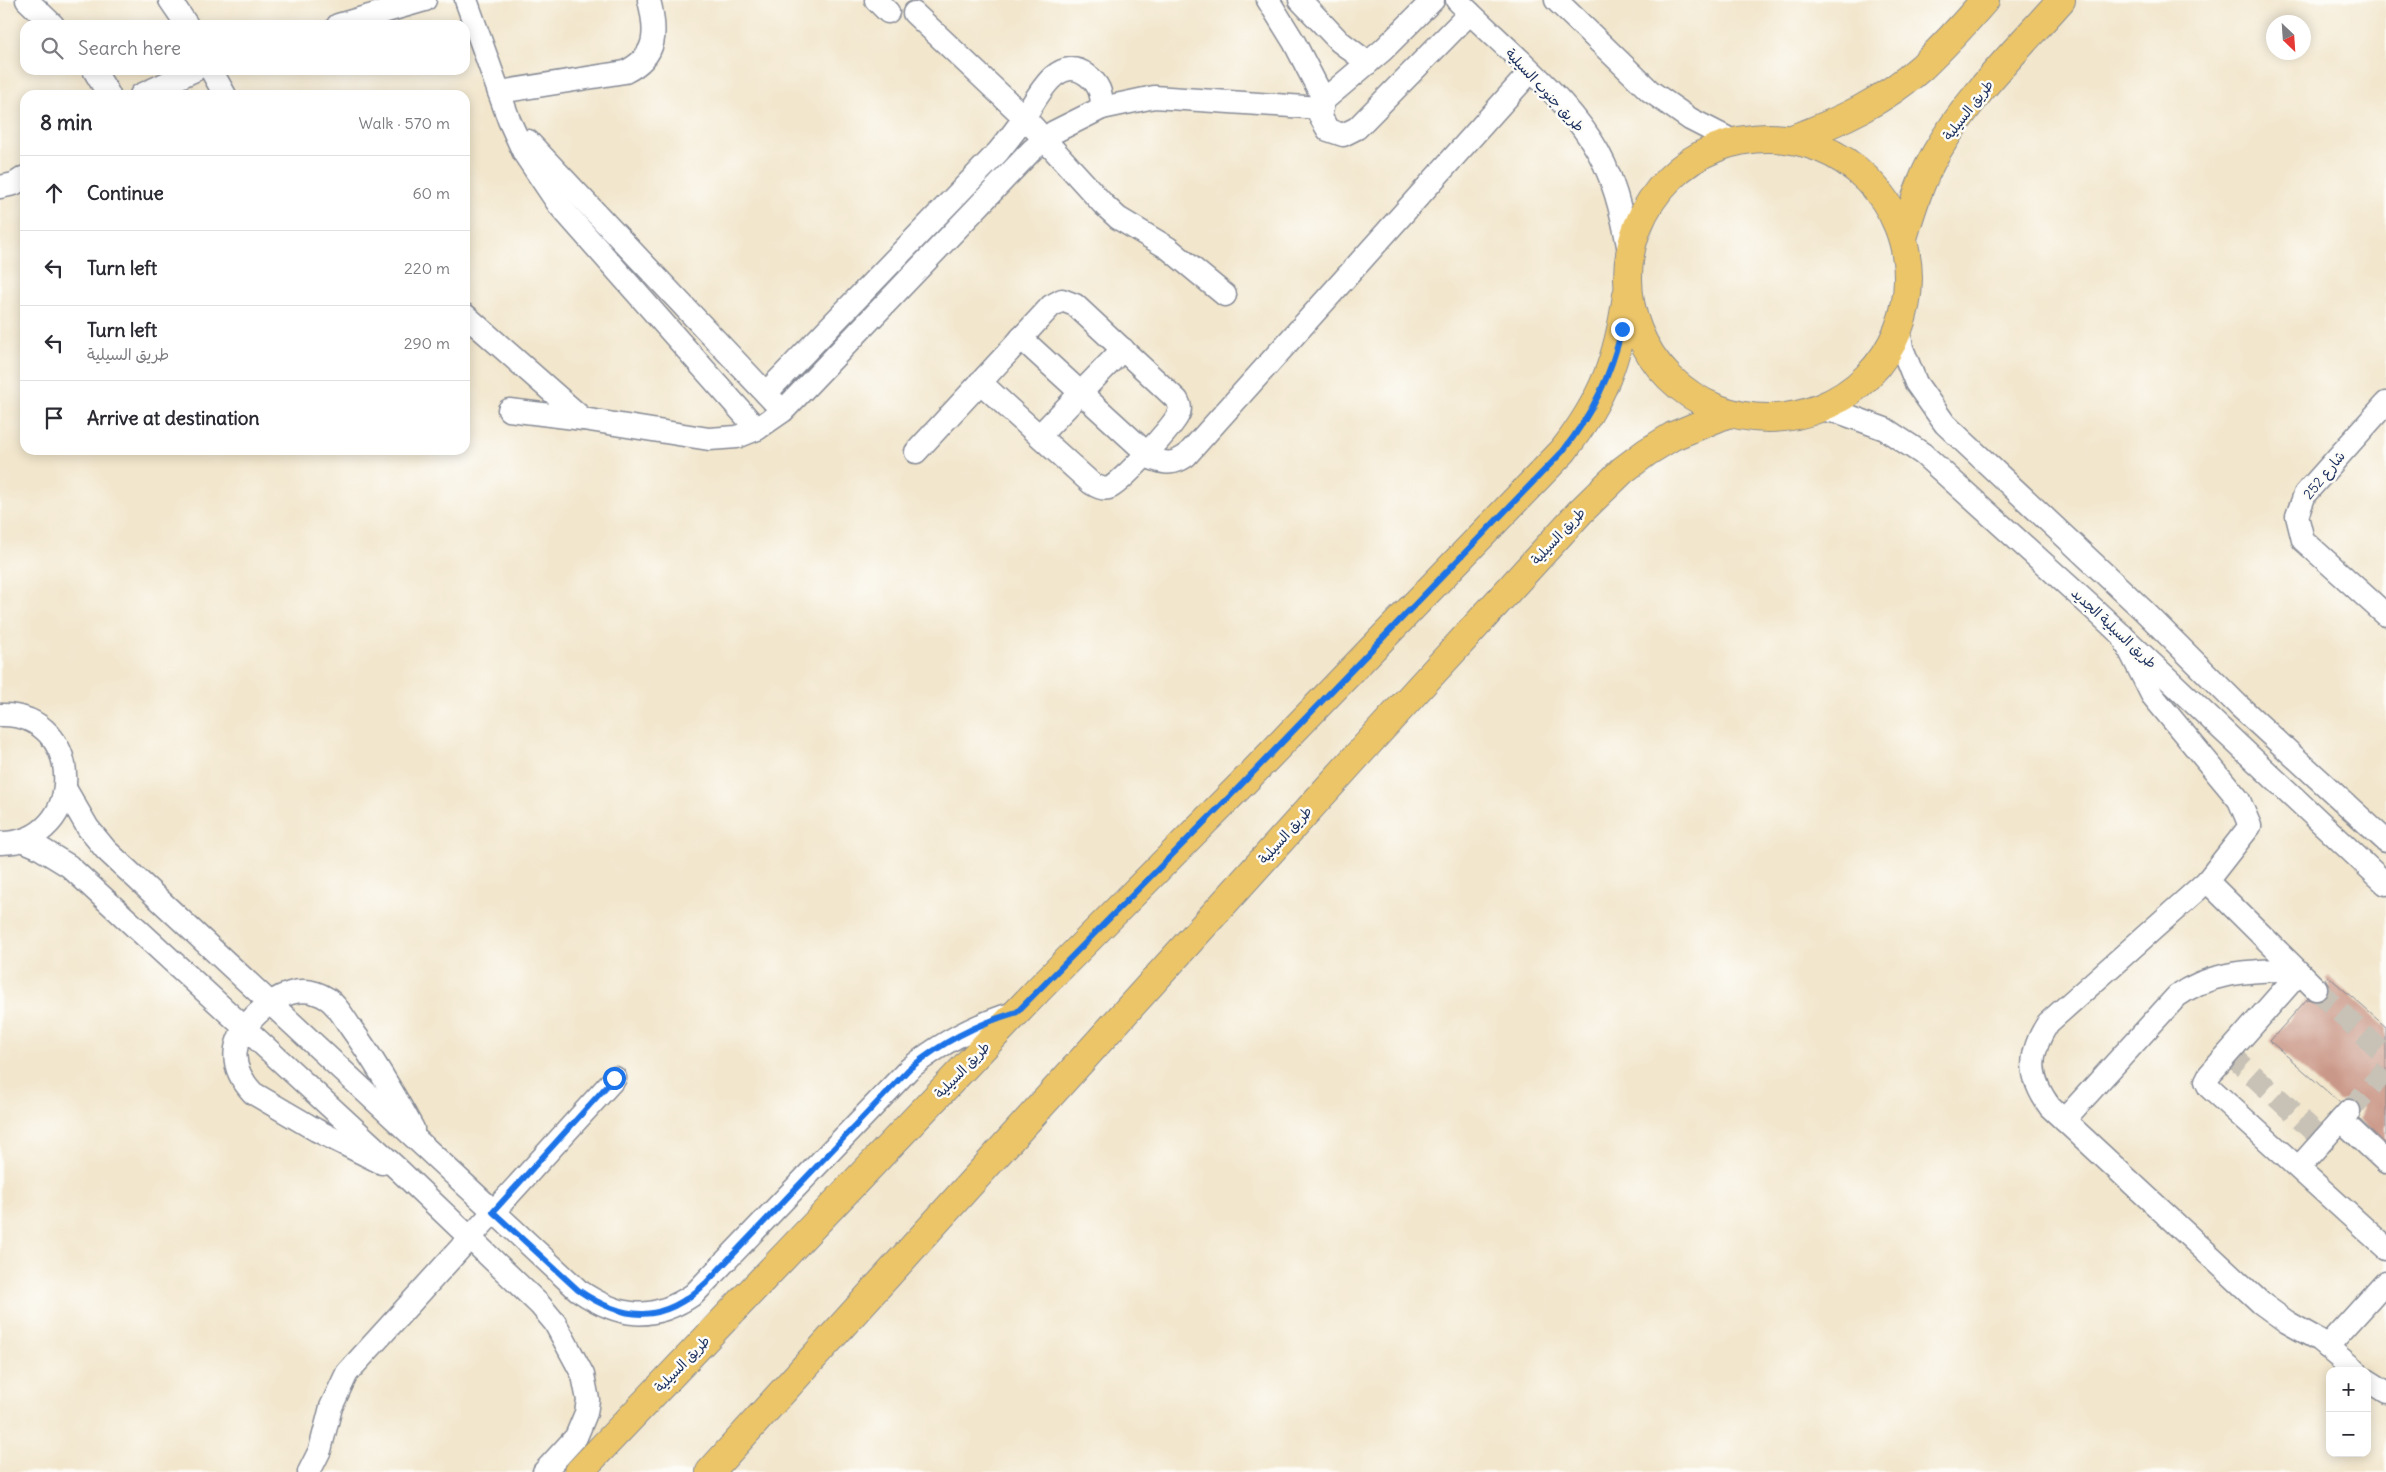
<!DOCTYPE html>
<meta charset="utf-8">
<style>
:root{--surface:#fff;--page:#f2f2f3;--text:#2b2b33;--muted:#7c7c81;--line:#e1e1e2}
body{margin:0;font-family:Delius,"Playpen Sans Arabic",sans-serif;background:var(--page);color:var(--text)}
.controls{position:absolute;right:15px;bottom:15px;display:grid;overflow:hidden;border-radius:10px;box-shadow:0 2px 12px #0003}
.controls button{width:45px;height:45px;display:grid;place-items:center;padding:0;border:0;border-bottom:1px solid var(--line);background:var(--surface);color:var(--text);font:25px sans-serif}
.compass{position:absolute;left:2266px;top:15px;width:45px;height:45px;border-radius:50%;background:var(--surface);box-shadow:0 2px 12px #0003;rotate:155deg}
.stop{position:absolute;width:15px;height:15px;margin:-11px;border:4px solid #1a73e8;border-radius:50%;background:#fff}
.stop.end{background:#1a73e8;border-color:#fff;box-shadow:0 1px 5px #0008}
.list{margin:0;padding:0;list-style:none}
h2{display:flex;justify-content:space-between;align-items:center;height:65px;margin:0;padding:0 20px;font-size:21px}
h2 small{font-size:16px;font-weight:400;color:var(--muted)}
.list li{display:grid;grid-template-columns:32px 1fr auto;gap:15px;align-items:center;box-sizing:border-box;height:75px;padding:0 20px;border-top:1px solid var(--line)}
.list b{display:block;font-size:19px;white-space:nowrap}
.list p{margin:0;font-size:16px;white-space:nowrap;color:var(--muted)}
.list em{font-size:16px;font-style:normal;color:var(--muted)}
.icon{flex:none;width:28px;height:28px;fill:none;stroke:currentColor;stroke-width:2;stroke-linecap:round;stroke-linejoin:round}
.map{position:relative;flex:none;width:2386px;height:1472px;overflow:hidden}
.search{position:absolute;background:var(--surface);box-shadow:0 2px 12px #0003;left:20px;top:20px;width:450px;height:55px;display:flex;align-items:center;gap:12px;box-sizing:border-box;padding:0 18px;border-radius:15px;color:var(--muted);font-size:19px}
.panel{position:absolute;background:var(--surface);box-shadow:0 2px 12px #0003;left:20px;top:90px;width:450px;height:365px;border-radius:15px}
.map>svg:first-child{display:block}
.building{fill:#ca9888}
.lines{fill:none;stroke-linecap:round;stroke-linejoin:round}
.minor-tunnel{stroke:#c7c1b6;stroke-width:22;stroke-dasharray:22 11;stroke-linecap:butt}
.minor-casing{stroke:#868a95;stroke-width:25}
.major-casing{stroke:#868a95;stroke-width:30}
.minor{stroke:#fff;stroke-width:22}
.major{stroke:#ecc569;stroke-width:28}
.route{stroke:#1a73e8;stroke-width:6}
.labels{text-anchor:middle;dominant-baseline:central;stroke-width:5;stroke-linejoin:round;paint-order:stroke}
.street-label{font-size:14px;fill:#1b2f5e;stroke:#fdfcf7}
</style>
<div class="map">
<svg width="2386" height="1472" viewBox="0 0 2386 1472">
<rect width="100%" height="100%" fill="#fdfcf7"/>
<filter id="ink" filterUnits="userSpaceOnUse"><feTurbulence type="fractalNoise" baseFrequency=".02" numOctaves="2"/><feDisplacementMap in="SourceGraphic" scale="10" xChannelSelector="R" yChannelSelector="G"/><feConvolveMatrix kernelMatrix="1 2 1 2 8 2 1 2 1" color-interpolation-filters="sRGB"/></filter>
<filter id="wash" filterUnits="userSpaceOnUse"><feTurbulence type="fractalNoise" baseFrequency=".0096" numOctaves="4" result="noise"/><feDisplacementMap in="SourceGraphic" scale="20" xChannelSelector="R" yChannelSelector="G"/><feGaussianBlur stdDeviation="1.12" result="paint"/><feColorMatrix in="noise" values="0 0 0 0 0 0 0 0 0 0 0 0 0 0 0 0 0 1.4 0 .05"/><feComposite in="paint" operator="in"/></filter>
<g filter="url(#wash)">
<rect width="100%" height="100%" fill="#f2e6cc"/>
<g id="blocks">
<polygon class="building" points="2328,976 2386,1027 2386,1144 2359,1119 2362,1107 2358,1102 2351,1098 2339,1102 2270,1041 2307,999 2319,1002 2326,998 2329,986 2325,979"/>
</g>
</g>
<g filter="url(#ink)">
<use href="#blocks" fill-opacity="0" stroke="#868a95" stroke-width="1"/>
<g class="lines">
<g class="minor-tunnel">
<polyline points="2316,989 2386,1056"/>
<polyline points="2228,1052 2323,1140"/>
<polyline points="2349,1111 2386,1070"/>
</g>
<g class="minor-casing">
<g id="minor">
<polyline points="27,0 53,25"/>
<polyline points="170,0 187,25"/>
<polyline points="466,0 509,120 524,153 559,205 757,429"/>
<polyline points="876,0 888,12"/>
<polyline points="1268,0 1294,42 1324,100"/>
<polyline points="1300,0 1339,41 1368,63"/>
<polyline points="1433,0 1383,50 1324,100 1320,116 1328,130 1343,135 1357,128 1470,13"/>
<path d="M1457,0C1500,44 1558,89 1591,140C1613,173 1622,213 1629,251"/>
<polyline points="1556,0 1650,91 1690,119 1733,141"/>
<polyline points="914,13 1024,117 1103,204 1118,218 1168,248 1225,295"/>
<polyline points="338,25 425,0"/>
<polyline points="94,70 109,95"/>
<polyline points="211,70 225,95"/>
<path d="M499,92L625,72C658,56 657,32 649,0"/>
<polyline points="141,95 195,70"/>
<polyline points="528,141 776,404"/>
<polyline points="0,187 14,184 25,177"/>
<polyline points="465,315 583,419"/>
<polyline points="1899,330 1902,348 1916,383 1945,424 2143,610 2239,706 2386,841"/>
<path d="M1021,338L1153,459C1166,464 1174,464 1186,456L1530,72"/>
<path d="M766,393L998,152C1007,141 1016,130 1024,118C1037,98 1057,53 1087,75C1099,84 1102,93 1102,108"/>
<polyline points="2386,403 2305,494 2297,516 2303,540 2386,615"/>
<polyline points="1818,409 1841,413 1885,429 1923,454 2095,610 2386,884"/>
<polyline points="509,410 583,419 709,439 737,437 757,429 783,411 1032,150 1054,132 1102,108 1154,97 1321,108"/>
<polyline points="1040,435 1123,349"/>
<path d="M916,452L1051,306L1062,300L1075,305L1177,400C1180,405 1181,410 1178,415C1172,427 1120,485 1109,488C1102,490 1096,486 1091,483L980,382"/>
<path d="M2122,635L2152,695L2239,800L2250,826L2207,881L2048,1023C2028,1054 2028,1077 2050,1107L2261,1303L2287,1322L2319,1340L2356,1371"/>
<path d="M0,715C86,712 88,844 0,843"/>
<path d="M66,790L88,828L106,850L578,1290C619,1318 652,1323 694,1294L909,1069C942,1042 976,1024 1017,1012"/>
<polyline points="22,840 38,847 69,866 400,1171 540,1305 555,1323 583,1375 588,1400 586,1413 576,1437 544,1472"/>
<polyline points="2207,881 2316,989"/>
<polyline points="2299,973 2209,1075 2206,1081 2209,1087 2386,1248"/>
<path d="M2064,1120L2177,996C2213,970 2252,972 2295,969"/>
<polyline points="2341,1120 2386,1162"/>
<path d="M382,1163L316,1130L253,1093C227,1065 231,1039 257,1014C277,995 302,982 328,999C338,1006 344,1018 351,1028C374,1060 394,1094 413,1129"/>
<polyline points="2299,1167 2349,1111"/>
<polyline points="2327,1347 2386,1282"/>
<polyline points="2367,1380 2386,1392"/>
<polyline points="309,1472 320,1450 331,1407 347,1373 615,1078"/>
</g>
</g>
<g class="major-casing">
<g id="major">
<circle cx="1768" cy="278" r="140"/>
<path d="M1792,139C1839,122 1884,101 1922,67C1944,46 1965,23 1985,0"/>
<path d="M1903,238C1912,208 1921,179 1936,153C1969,96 2018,49 2061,0"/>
<path d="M579,1472L1040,988L1241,785L1563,451C1603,399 1618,360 1627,295"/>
<polyline points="710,1472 1365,747 1580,512 1623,470 1647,452 1673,436 1729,413"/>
</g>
</g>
<use href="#minor" class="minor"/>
<use href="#major" class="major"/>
</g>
</g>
<g class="lines" filter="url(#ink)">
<path class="route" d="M614,1078L493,1212L578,1290C625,1322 663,1324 706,1283L909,1069C942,1042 976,1024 1017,1012L1241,785L1563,451C1593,412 1610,378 1622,329"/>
</g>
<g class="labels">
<g class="street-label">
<text transform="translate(1545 90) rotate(47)">طريق جنوب السيلية</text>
<text transform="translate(1968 110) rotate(-52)">طريق السيلية</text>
<text transform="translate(2324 475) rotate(-51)">شارع 252</text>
<text transform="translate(1558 536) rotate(-47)">طريق السيلية</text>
<text transform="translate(2114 628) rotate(43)">طريق السيلية الجديد</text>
<text transform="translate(1285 835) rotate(-48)">طريق السيلية</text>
<text transform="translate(962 1070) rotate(-46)">طريق السيلية</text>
<text transform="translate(682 1364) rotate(-46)">طريق السيلية</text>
</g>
</g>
</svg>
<div class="controls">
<button>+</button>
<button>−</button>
</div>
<svg class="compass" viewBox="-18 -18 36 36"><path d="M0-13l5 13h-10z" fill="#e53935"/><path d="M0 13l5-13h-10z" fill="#7c7c81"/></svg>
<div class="stop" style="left:614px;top:1078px"></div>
<div class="stop end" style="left:1622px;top:329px"></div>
<div class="search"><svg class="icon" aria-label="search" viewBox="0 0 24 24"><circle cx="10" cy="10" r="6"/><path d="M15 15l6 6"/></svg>Search here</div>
<section class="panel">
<h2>8 min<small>Walk · 570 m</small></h2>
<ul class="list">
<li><svg class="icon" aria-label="ahead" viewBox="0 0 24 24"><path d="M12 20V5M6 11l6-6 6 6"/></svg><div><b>Continue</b></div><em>60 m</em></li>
<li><svg class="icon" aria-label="left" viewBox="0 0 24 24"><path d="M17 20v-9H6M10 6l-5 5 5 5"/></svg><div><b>Turn left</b></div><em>220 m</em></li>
<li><svg class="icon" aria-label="left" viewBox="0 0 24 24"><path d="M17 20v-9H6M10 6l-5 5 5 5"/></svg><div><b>Turn left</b><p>طريق السيلية</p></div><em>290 m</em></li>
<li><svg class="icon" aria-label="arrive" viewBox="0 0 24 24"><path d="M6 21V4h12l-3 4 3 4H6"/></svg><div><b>Arrive at destination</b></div></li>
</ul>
</section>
</div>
